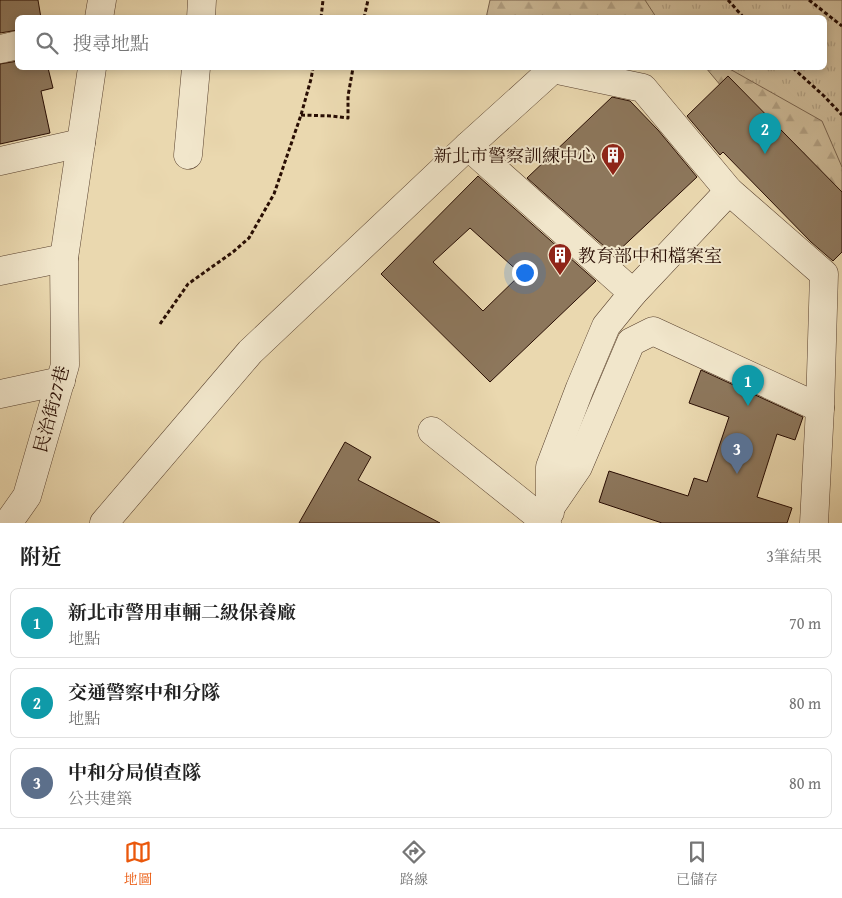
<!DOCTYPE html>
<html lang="zh-TW">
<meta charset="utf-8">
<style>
:root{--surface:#fff;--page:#f6f6f6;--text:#222;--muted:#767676;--line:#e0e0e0;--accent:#ea580c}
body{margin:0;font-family:"Gentium Book Plus","Noto Serif TC",serif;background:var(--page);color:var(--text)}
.you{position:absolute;left:524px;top:272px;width:18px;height:18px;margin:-12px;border:4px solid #fff;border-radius:50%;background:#1a73e8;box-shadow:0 0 0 8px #1a73e833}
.badge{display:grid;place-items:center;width:32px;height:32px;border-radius:50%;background:var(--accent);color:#fff;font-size:16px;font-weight:700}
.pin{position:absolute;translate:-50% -41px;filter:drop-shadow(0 1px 2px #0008)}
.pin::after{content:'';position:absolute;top:26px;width:18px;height:15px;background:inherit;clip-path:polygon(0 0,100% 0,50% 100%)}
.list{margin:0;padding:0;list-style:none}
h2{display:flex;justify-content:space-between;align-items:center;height:65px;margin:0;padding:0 20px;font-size:21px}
h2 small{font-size:16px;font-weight:400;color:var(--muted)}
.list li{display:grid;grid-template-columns:32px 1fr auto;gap:15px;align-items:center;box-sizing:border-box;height:70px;margin:0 10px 10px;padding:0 10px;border:1px solid var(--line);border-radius:8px}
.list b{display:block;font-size:19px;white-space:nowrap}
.list p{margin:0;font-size:16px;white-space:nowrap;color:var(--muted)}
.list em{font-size:16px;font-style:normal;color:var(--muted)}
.icon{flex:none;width:28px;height:28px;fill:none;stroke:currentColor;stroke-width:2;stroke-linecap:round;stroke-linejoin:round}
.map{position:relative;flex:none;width:842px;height:523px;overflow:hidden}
.search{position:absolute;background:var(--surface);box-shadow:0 2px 8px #0003;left:15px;right:15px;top:15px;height:55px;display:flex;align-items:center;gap:12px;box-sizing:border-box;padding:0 18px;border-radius:8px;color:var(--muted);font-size:19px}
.sheet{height:305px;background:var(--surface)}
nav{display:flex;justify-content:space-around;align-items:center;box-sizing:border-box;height:70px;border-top:1px solid var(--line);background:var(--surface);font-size:14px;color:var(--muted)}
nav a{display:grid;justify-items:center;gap:2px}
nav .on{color:var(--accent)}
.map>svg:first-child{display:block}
.forest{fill:url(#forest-firs);stroke:#78614a}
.park{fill:url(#park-tufts);stroke:#78614a}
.building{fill:#8d775c;stroke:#280d03;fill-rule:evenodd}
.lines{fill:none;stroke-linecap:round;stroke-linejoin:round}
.minor-casing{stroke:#58402e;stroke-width:29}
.path{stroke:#280d03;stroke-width:3;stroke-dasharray:4 2.5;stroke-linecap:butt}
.minor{stroke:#f1e6cb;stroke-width:28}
.labels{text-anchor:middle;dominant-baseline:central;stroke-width:4;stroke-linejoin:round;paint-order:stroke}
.poi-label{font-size:18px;fill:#280d03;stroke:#f1e6cb;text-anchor:end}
.street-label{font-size:18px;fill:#280d03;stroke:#f1e6cb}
</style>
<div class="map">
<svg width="842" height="523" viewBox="0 0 842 523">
<defs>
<pattern id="forest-firs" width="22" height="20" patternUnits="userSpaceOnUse" patternTransform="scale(1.25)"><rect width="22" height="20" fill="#c9b592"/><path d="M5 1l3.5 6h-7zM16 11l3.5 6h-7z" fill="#ad9a7c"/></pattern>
<pattern id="park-tufts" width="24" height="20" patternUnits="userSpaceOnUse" patternTransform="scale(1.25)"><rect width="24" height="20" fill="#c9b592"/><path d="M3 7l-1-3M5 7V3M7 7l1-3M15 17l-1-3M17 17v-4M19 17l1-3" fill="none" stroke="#ad9a7c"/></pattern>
</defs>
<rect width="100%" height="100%" fill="#ead8af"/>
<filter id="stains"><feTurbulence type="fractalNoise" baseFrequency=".004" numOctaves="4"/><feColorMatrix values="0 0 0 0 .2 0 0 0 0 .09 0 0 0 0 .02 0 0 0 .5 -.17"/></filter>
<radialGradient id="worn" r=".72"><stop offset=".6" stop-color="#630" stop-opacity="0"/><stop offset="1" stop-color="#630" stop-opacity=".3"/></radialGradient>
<polygon class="forest" points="490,0 842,0 842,206 721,86 706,68 824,68 824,18 486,18"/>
<polygon class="park" points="645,0 842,0 842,167 822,121 728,68 824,68 824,18 656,17"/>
<g class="building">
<polygon points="0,0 38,0 41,18 18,18 18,30 0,33"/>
<polygon points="18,61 18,68 48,68 53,88 41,91 50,133 0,144 0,64"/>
<polygon points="728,76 842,192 842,252 833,261 811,242 723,152 720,155 687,116"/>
<polygon points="612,97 630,101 658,130 697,177 614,255 527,178"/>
<path d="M478,176L596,281L490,382L381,274ZM470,228L521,274L483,311L433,262Z"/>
<polygon points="701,370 803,417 795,440 777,434 757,497 792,508 787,523 662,523 599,502 609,471 688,496 694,478 707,482 729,417 689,403"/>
<polygon points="345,442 371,457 358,480 440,523 299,523"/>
</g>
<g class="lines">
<g class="minor-casing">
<g id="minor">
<polyline points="99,18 102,0"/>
<polyline points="201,18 202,0"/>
<polyline points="0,49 18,45"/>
<polyline points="468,146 633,293"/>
<polyline points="188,155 196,68"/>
<polyline points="0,161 81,143"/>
<polyline points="0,271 64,258"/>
<polyline points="0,394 61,381"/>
<polyline points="432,431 547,523"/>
<polyline points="550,508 578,467 631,342 653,331 820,408"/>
<polyline points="550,512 550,467 580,388 606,326 633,293 729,191"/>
<polyline points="8,523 27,496 65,365 64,258 92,68"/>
<polyline points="104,523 250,352 468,146 553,69 643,88 729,191 824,274 820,408 814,523"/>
</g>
</g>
<g class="path">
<polyline points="728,0 744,18"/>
<polyline points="809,0 842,26"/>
<polyline points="321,18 323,0"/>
<polyline points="364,18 368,0"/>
<polyline points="793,68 824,96 842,115"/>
<polyline points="301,115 332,116 348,118 348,96 353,68"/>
<polyline points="160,324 188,284 233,252 249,238 274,194 301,115 311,79 313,68"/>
</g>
<use href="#minor" class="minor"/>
</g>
<defs>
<g id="building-pin" transform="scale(1.25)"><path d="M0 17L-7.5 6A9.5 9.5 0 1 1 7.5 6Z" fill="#8f2418" stroke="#f1e6cb"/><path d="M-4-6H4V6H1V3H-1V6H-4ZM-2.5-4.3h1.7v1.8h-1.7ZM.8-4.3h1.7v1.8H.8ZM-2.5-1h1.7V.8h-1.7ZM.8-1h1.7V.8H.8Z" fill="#fff"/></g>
</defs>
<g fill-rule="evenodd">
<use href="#building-pin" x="613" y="155"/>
<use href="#building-pin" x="560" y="255"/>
</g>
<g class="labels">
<g class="poi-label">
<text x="596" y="155">新北市警察訓練中心</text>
<text x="578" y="255" text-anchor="start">教育部中和檔案室</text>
</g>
<g class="street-label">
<text transform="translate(51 409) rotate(-75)">民治街27巷</text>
</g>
</g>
<rect width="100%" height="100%" filter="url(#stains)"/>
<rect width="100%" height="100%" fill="url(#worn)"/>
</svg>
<div class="you"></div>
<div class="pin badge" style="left:748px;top:406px;background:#0f9aa8">1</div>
<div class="pin badge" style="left:765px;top:154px;background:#0f9aa8">2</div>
<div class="pin badge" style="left:737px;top:474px;background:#5c6f8a">3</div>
<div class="search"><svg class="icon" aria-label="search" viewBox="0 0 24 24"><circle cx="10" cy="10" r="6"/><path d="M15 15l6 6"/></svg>搜尋地點</div>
</div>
<section class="sheet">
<h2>附近<small>3筆結果</small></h2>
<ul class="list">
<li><span class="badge" style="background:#0f9aa8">1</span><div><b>新北市警用車輛二級保養廠</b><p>地點</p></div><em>70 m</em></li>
<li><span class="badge" style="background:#0f9aa8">2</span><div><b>交通警察中和分隊</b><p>地點</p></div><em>80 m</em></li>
<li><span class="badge" style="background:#5c6f8a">3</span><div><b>中和分局偵查隊</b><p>公共建築</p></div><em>80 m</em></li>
</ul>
</section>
<nav>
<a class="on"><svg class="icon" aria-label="map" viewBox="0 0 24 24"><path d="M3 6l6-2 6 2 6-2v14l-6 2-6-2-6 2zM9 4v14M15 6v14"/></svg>地圖</a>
<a><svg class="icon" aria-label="directions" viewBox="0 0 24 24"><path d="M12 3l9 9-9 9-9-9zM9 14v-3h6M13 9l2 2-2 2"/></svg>路線</a>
<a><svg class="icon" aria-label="saved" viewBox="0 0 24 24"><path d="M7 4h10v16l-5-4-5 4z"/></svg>已儲存</a>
</nav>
